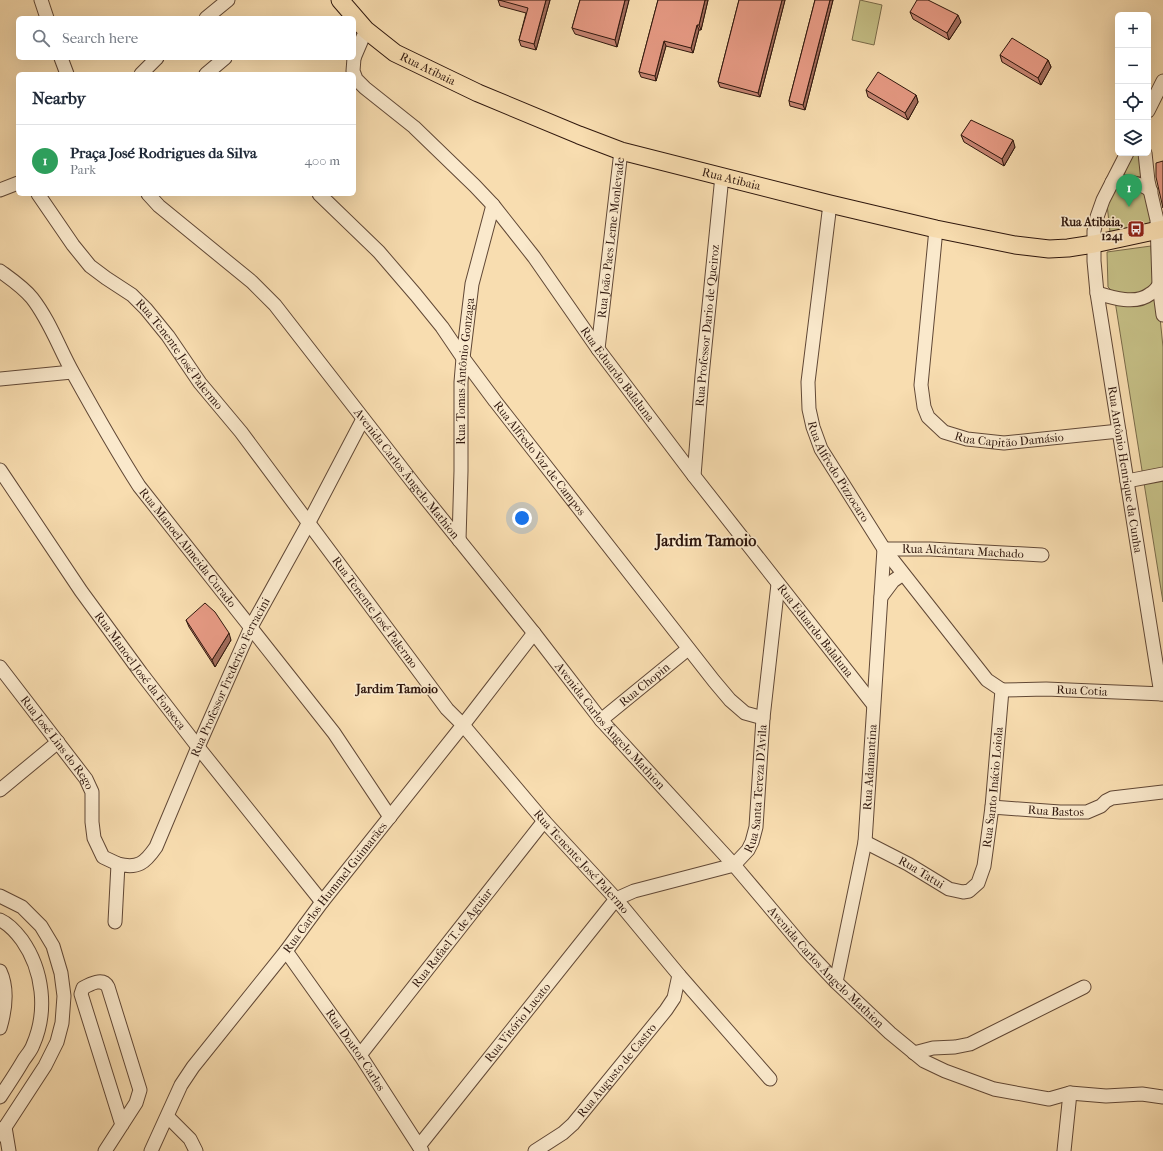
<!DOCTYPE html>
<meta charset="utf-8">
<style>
:root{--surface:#fff;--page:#f2f2f3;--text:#1f2937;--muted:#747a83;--line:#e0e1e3;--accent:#8f2418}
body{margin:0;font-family:"IM FELL French Canon",serif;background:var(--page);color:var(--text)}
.controls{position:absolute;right:12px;top:12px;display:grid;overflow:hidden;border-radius:6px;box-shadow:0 4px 16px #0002}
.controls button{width:36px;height:36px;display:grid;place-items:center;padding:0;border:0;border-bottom:1px solid var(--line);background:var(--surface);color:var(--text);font:20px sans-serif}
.you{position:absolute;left:522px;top:518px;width:14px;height:14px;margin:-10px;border:3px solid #fff;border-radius:50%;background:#1a73e8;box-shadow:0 0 0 6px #1a73e833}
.badge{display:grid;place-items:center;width:26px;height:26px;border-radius:50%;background:var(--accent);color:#fff;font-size:13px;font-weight:700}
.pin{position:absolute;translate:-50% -33px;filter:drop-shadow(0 1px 2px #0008)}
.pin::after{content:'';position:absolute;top:21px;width:14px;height:12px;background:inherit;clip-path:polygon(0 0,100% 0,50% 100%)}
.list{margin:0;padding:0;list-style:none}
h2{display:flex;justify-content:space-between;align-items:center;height:52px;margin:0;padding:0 16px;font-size:17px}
h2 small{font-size:13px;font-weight:400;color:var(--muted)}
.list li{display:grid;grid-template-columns:26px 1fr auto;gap:12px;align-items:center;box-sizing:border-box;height:72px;padding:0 16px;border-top:1px solid var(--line)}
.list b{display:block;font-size:15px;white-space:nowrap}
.list p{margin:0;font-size:13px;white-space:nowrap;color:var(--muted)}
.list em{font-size:13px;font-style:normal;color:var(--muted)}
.icon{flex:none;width:22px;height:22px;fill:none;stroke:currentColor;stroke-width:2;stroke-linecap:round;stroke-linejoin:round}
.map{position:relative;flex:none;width:1163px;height:1151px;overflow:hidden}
.search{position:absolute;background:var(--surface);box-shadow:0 4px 16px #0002;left:16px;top:16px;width:340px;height:44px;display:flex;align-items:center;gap:10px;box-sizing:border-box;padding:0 14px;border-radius:6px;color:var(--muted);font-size:15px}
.panel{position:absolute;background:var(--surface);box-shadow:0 4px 16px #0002;left:16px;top:72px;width:340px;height:124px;border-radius:6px}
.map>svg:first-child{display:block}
.green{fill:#c5bf86;stroke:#7a6b4a}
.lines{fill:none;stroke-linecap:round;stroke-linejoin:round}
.minor-casing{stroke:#614836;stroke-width:15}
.major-casing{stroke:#2f170d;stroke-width:19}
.minor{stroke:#fae9cc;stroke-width:13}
.major{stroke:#f8ddb0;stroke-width:17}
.wall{fill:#c68472;stroke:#2f170d}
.shaded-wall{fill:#a16c5c;stroke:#2f170d}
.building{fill:#e69a84;stroke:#2f170d}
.labels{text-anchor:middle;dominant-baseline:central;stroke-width:3.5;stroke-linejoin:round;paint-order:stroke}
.street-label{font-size:12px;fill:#2f170d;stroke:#fae9cc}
.poi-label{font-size:12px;font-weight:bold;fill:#2f170d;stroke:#fae9cc;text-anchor:end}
.neighbourhood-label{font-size:13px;font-weight:bold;fill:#2f170d;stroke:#fae9cc}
.district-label{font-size:16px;font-weight:bold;fill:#2f170d;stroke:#fae9cc}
</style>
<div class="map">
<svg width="1163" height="1151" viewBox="0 0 1163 1151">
<rect width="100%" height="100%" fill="#f8ddb0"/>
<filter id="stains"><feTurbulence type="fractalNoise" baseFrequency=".005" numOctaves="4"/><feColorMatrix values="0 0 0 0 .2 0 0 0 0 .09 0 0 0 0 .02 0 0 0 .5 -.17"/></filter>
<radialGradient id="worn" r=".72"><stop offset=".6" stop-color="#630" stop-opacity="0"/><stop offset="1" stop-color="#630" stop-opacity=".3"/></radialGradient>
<g class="green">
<polygon points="860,0 882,5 874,45 852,40"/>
<polygon points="1132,153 1140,153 1141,177 1124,175"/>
<polygon points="1128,186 1147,194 1152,223 1110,232 1107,204 1115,190"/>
<polygon points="1151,246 1153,285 1143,292 1133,294 1113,292 1108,287 1107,252"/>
<polygon points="1158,298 1163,347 1163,602 1115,301 1148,302"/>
</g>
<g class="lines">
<g class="minor-casing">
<g id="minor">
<polyline points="41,0 47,18"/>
<polyline points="206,18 228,0"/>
<polyline points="61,58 67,74"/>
<path id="s1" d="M354,58L353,71L356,79L365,88L414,127L475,186L493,205L534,257L598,349L694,476L873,704"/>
<polyline points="354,58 366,30"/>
<polyline points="141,74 157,58"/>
<polyline points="206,74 225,58"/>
<polyline points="1148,111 1163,81"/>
<path id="s2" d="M1127,153L1103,200L1097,217L1094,231V261L1097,293L1119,431L1161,694"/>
<polyline points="1145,153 1148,181 1157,220 1159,285 1163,315"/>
<path d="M1112,182C1127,182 1139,181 1151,191"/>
<polyline points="0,190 18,183"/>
<path id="s3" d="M38,194L73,245L90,266L106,278L132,295L146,309L168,336L200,383L241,432L447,709L463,725L544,821L616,899L679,975L770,1079"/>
<path id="s4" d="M148,194L159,206L252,282L275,305L418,489L534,633L601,720L734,865L805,949L836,982L890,1033L924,1061L945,1071L994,1089L1049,1099L1070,1093L1106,1096L1142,1094L1163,1097"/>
<path id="s5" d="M319,194L379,252L416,295L442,327L463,358L495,401L714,681L730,700L745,713L763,718"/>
<path id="s6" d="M830,204L808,382L809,409L813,427L821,449L884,549L987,680L1002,690"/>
<path id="s7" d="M936,229L921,385L924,407L928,417L944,432L967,439L1004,443L1119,431"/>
<path id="s8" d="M0,271C11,279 23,287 32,298C50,321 59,348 73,373C94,411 116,450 139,486L334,733L390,817"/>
<path d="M1097,293C1113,298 1136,305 1150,294C1154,292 1157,288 1159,285"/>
<path id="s9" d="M598,349L621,151"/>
<polyline points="0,379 72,372"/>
<path id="s10" d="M0,470L81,591L141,673L198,747L322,902"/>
<path id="s11" d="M694,476L702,376L722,176"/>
<polyline points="1127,481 1163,474"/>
<path id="s12" d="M459,540L461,471V382L463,358L472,284L493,205"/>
<path id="s13" d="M884,549H930L1042,555"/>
<polyline points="881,597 893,581 903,574"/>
<path id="s14" d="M0,667L86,779L92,792V822L94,838L103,857L118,864"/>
<path id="s15" d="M1002,690L1046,689L1163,694"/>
<path id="s16" d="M601,720L688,649"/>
<polyline points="0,790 58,742"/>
<path id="s17" d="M992,807L1060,812H1087L1101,806L1106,801L1112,798L1163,792"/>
<path id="s18" d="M865,842L908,864L949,889L963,892L969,891L978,883L984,866L992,807L1002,690"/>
<polyline points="0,896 22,907 41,926 53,946 61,973 64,996 62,1023 57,1042 45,1066 0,1135"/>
<path d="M0,920C9,924 16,932 22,940C43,970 48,1011 33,1045C31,1051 26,1056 23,1061C16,1073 8,1085 0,1097"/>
<path id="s19" d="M115,922L118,864C138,869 145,863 156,847L198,747L251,627L308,524L363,419"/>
<path id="s20" d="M286,951L360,1055L422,1151"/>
<path d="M0,971C8,988 5,1011 0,1028"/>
<path id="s21" d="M836,982L865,842L884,549"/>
<polyline points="914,1053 933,1048 955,1047 970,1044 1084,987"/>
<path id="s22" d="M360,1055L544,821"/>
<polyline points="168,1117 190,1139 196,1151"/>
<polyline points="5,1127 9,1151"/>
<path id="s23" d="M419,1146L616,899L634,891L734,865L748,850L752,842L756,827L763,718L778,584"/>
<path d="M105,1151L136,1103L140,1090L108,987C103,977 90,984 83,988L81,994L122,1125"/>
<path id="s24" d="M151,1151L181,1085L193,1067L286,951L322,902L463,725L534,633"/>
<path id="s25" d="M535,1151L563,1133L573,1124L666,1010L674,998L679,975"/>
<polyline points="1064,1151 1070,1093"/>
</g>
</g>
<g class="major-casing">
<g id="major">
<path id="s26" d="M340,0L366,30L395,53L478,93L579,135L621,151L830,204L936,229L1015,245L1049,249L1068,248L1094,244L1163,229"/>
</g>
</g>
<use href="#minor" class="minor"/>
<use href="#major" class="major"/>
</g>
<g class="wall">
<polygon points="498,0 550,0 536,50 521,46 519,40 526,13 500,6"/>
<polygon points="580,0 629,0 617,47 575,34 572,28"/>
<polygon points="658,0 708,0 701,30 699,30 693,53 666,46 656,81 641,77 639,72"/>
<polygon points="739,0 785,0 760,97 720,87 718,82"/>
<polygon points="815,0 833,0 805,110 790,106 789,101"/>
<polygon points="910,12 961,22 949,40 913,19"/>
<polygon points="1000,55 1048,60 1051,67 1041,85 1002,62"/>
<polygon points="866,90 916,95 918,102 908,120 868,97"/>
<polygon points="961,135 1015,147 1004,166 964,142"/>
<polygon points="186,620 231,640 215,667 189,627"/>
</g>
<g class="shaded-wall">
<polygon points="546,0 550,0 536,50 534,44"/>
<polygon points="625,0 629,0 617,47 615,40"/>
<polygon points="705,0 708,0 701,30 699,25"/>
<polygon points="782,0 785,0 760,97 758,93"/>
<polygon points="830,0 833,0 805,110 803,105"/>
<polygon points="958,15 961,22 949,40 947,33"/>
<polygon points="697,25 699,30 693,53 691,48"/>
<polygon points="664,41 666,46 656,81 655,76"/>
<polygon points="1048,60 1051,67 1041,85 1038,78"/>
<polygon points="916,95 918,102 908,120 905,113"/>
<polygon points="1013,140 1015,147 1004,166 1002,159"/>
<polygon points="229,633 231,640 215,667 212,660"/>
</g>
<g class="building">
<polygon points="499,0 546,0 534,44 519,40 528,8"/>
<polygon points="580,0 625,0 615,40 572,28"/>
<polygon points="658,0 705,0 699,25 697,25 691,48 664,41 655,76 639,72"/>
<polygon points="739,0 782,0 758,93 718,82"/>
<polygon points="815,0 830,0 803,105 789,101"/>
<polygon points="917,0 928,0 958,15 947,33 910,12"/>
<polygon points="1012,38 1048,60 1038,78 1000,55"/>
<polygon points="878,72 916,95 905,113 866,90"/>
<polygon points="971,120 1013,140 1002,159 961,135"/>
<polygon points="1163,161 1163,208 1156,177 1156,163"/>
<polygon points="205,603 215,612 229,633 212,660 186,620"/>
</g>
<defs>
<g id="bus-square" transform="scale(0.9)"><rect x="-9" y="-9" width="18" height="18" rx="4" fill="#8f2418" stroke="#fae9cc"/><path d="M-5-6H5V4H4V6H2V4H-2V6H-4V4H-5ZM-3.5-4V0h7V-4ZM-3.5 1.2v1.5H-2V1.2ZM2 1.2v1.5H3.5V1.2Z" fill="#fff"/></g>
</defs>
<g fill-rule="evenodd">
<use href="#bus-square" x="1136" y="229"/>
</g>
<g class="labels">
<g class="street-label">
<text stroke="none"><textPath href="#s26" startOffset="113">Rua Atibaia</textPath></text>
<text stroke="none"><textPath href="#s26" startOffset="437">Rua Atibaia</textPath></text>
<text stroke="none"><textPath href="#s9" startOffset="112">Rua João Paes Leme Monlevade</textPath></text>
<text stroke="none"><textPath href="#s11" startOffset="151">Rua Professor Dario de Queiroz</textPath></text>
<text stroke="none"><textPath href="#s3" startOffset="216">Rua Tenente José Palermo</textPath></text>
<text stroke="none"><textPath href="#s12" startOffset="169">Rua Tomas Antônio Gonzaga</textPath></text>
<text stroke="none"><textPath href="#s1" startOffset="418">Rua Eduardo Balaluna</textPath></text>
<text stroke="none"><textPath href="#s7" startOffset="278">Rua Capitão Damásio</textPath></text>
<text stroke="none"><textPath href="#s5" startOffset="345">Rua Alfredo Vaz de Campos</textPath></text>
<text stroke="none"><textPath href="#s2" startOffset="326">Rua Antônio Henrique da Cunha</textPath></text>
<text stroke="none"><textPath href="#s6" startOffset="276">Rua Alfredo Pizzocaro</textPath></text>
<text stroke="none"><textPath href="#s4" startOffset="383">Avenida Carlos Ângelo Mathion</textPath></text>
<text stroke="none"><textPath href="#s8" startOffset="337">Rua Manoel Almeida Curado</textPath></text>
<text stroke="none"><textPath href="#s13" startOffset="79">Rua Alcântara Machado</textPath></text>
<text stroke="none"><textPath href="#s3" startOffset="540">Rua Tenente José Palermo</textPath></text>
<text stroke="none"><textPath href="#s1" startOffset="742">Rua Eduardo Balaluna</textPath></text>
<text stroke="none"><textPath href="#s10" startOffset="245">Rua Manoel José da Fonseca</textPath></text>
<text stroke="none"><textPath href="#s19" startOffset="289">Rua Professor Frederico Ferracini</textPath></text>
<text stroke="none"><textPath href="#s16" startOffset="56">Rua Chopin</textPath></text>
<text stroke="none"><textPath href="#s15" startOffset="80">Rua Cotia</textPath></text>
<text stroke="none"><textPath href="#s4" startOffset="707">Avenida Carlos Ângelo Mathion</textPath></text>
<text stroke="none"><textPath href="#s14" startOffset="95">Rua José Lins do Rego</textPath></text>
<text stroke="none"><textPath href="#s21" startOffset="218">Rua Adamantina</textPath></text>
<text stroke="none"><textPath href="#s23" startOffset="522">Rua Santa Tereza D'Avila</textPath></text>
<text stroke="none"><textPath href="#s18" startOffset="226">Rua Santo Inácio Loiola</textPath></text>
<text stroke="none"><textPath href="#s17" startOffset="64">Rua Bastos</textPath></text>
<text stroke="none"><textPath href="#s3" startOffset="864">Rua Tenente José Palermo</textPath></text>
<text stroke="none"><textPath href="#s18" startOffset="64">Rua Tatui</textPath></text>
<text stroke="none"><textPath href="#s24" startOffset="323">Rua Carlos Hummel Guimarães</textPath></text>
<text stroke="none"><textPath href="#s22" startOffset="149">Rua Rafael T. de Aguiar</textPath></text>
<text stroke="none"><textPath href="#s4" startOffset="1031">Avenida Carlos Ângelo Mathion</textPath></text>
<text stroke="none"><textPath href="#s23" startOffset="158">Rua Vitório Lucato</textPath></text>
<text stroke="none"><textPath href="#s20" startOffset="121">Rua Doutor Carlos</textPath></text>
<text stroke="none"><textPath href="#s25" startOffset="116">Rua Augusto de Castro</textPath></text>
</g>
<g class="poi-label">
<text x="1123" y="222">Rua Atibaia,<tspan x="1123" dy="14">1241</tspan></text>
</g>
<g class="neighbourhood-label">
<text x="397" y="688">Jardim Tamoio</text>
</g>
<g class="district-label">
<text x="706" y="540">Jardim Tamoio</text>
</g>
</g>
<rect width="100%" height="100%" filter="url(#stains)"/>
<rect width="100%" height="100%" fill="url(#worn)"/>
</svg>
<div class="controls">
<button>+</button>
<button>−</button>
<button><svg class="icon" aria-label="locate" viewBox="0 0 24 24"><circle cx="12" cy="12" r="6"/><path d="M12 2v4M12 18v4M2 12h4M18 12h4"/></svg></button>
<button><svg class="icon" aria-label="layers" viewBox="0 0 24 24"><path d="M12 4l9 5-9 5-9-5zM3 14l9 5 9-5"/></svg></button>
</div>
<div class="you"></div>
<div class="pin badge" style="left:1129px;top:207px;background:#2e9e5b">1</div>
<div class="search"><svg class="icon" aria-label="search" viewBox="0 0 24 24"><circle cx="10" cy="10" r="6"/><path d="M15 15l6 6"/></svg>Search here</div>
<section class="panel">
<h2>Nearby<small></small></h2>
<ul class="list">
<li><span class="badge" style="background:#2e9e5b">1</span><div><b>Praça José Rodrigues da Silva</b><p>Park</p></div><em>400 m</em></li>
</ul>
</section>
</div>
